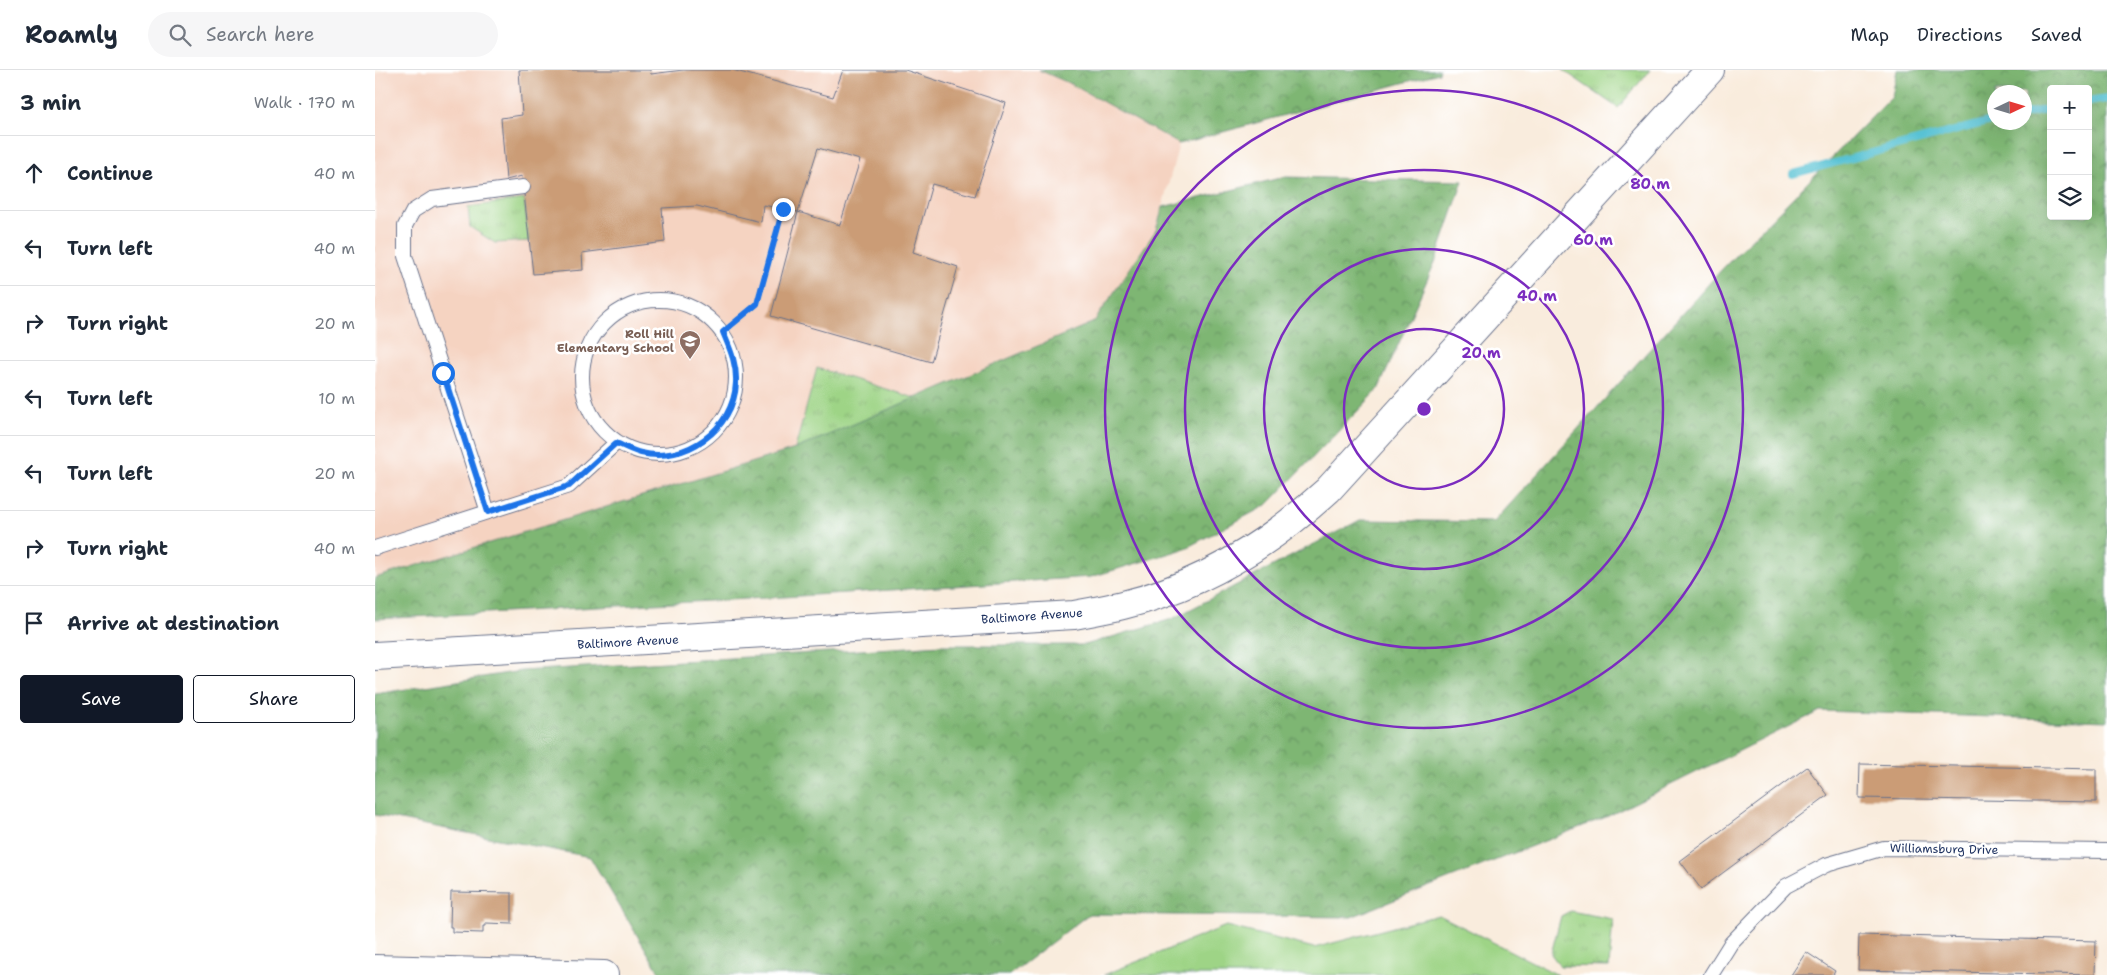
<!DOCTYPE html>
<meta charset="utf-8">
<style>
:root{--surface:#fff;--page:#f6f6f7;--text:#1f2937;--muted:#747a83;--line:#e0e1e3;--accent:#111827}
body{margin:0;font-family:"Shantell Sans",sans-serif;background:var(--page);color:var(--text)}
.controls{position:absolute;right:15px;top:15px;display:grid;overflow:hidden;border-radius:5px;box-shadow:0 5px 20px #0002}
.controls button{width:45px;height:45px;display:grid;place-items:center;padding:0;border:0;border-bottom:1px solid var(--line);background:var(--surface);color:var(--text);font:25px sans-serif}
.compass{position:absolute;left:1612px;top:15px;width:45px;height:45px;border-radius:50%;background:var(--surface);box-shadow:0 5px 20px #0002;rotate:86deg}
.stop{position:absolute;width:15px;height:15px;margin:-11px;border:4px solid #1a73e8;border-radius:50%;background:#fff}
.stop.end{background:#1a73e8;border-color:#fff;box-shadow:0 1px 5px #0008}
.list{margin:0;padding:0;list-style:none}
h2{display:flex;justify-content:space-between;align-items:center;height:65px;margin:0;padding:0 20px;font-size:21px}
h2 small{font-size:16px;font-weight:400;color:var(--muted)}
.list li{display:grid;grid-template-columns:32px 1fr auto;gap:15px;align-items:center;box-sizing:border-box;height:75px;padding:0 20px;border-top:1px solid var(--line)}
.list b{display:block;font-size:19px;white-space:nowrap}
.list em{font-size:16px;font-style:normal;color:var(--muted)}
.actions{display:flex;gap:10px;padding:15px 20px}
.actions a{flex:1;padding:11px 0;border:1px solid var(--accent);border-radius:5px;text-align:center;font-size:18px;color:var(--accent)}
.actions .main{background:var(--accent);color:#fff}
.icon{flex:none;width:28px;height:28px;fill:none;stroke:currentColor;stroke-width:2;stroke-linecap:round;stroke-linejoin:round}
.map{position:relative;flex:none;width:1732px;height:905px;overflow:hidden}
header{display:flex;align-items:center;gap:30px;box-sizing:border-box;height:70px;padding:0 25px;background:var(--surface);border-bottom:1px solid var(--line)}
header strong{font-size:24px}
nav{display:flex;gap:28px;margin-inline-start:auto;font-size:18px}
.search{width:350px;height:45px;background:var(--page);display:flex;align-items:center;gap:12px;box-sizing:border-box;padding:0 18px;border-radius:28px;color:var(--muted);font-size:19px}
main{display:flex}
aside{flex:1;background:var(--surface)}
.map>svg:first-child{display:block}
.built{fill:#f5d3c1}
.forest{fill:url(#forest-crowns);stroke:#4c7268;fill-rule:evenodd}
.park{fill:url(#park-tufts);stroke:#5c8272}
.garden{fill:#9ed486;stroke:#5c8272}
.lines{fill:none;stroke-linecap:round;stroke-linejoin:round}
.stream{stroke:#58c2d4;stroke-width:8}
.building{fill:#cb9c76}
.service-casing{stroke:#69718a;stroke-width:16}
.minor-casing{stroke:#69718a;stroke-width:30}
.tertiary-casing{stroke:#69718a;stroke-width:30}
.path{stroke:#69718a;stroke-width:3;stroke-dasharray:1 4;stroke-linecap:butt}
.service{stroke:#fff;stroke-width:14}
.minor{stroke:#fff;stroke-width:28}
.tertiary{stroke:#fff;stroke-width:28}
.route{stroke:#1a73e8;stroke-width:6}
.ring{fill:none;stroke:#7b2cbf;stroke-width:2.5}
.labels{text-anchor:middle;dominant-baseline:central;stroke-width:5;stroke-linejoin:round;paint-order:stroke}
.education-label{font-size:12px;font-weight:bold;fill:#785e54;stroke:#fff;text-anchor:end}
.street-label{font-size:12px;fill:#1b2f5e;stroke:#fff}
.centre{fill:#7b2cbf;stroke:#fff;stroke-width:2.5}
.ring-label{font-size:15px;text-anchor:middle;font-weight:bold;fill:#7b2cbf;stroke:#fff;stroke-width:5;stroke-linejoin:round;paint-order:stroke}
</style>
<header>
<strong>Roamly</strong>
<div class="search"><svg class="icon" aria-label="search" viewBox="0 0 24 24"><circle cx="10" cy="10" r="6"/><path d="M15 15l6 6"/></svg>Search here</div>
<nav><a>Map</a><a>Directions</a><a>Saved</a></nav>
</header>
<main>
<aside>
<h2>3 min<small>Walk · 170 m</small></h2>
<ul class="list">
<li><svg class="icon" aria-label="ahead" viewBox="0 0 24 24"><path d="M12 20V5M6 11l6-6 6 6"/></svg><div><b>Continue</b></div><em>40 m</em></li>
<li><svg class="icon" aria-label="left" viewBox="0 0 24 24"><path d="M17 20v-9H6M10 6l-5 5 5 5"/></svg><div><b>Turn left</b></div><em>40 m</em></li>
<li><svg class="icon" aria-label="right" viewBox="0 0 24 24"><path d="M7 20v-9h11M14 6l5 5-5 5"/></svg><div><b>Turn right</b></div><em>20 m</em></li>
<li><svg class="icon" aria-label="left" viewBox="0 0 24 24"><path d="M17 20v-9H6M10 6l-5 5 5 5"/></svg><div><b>Turn left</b></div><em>10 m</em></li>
<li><svg class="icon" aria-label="left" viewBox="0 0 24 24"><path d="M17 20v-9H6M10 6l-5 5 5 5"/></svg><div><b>Turn left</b></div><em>20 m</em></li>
<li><svg class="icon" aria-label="right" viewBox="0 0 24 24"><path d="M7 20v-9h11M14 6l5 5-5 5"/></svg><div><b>Turn right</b></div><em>40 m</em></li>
<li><svg class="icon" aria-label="arrive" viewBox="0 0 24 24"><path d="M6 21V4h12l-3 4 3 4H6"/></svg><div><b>Arrive at destination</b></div></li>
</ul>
<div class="actions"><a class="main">Save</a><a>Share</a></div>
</aside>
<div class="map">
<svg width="1732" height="905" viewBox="0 0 1732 905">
<defs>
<pattern id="forest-crowns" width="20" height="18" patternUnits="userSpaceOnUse" patternTransform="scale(1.25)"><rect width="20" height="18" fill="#7eb673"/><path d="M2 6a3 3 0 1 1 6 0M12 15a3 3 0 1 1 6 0" fill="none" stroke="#669462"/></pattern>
<pattern id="park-tufts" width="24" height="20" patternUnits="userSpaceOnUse" patternTransform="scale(1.25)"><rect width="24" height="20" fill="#9ed486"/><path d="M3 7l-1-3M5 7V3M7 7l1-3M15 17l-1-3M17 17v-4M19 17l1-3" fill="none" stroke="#88b676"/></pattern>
</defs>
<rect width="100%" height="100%" fill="#fff"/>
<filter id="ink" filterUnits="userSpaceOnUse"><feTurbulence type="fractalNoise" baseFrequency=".02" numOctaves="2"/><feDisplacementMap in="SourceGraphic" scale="10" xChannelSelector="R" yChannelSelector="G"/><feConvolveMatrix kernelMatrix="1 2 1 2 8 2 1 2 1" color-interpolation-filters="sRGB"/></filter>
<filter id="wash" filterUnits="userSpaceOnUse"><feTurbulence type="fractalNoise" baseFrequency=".0096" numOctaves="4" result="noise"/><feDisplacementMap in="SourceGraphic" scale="20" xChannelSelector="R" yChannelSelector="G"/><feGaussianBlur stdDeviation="1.12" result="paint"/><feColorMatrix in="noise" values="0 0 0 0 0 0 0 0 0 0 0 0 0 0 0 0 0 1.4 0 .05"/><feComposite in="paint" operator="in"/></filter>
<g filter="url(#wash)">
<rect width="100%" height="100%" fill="#f9ecdd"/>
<polygon class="built" points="10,0 664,0 696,14 804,74 781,160 719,252 420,379 0,508 0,4"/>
<g class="forest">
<polygon points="664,0 1065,0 1064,3 804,74 696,14"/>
<path d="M1522,0H1732V651L1445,641L1231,747L976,847L714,844L634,905H286L215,787L0,745V624L146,601L566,575H710L797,549L985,450L1119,452L1349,197L1517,27ZM1676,19H1713V146H1676ZM1650,22V52H1620V22Z"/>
<polygon points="909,107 1088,111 1061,190 1003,320 892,435 809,479 716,507 409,527 0,549 0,508 420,379 719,252 781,160 788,137"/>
</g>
<g class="park">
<polygon points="1188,0 1275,0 1243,38"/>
<polygon points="149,129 154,171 120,173 95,157 93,137"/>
<polygon points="442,298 540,328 420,379"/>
<polygon points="1195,841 1238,849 1234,897 1185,896 1176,884 1186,846"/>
</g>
<polygon class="garden" points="1064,845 1183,905 729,905 851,856 939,878"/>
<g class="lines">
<g class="stream">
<polyline points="1713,32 1732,29"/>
<polyline points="1650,44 1676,39"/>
<polyline points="1418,104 1620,50"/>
</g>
</g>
<g id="blocks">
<g class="building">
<polygon points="144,0 275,0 276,4 308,0 357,0 458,27 468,0 530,0 631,33 600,126 557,114 538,182 583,197 556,292 396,246 423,142 465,155 485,90 443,78 423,142 388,135 386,152 322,136 287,138 290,172 207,183 208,200 158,204 147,106 131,110 126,48 147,45"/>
<polygon points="1485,694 1721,699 1721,732 1484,728"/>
<polygon points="1432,697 1453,725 1326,819 1305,791"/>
<polygon points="76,822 137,823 137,854 111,853 111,856 108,856 108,863 77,862 77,857 75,857"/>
<polygon points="1484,865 1721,871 1720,905 1483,900"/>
<polygon points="1431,882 1460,901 1458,905 1416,905"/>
</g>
</g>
</g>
<g filter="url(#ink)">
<use href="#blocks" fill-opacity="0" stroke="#69718a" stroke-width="1"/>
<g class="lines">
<g class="service-casing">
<g id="service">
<circle cx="284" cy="307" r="77"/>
<polyline points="113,442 30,186 30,156 38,141 57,129 148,117"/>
<polyline points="0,478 194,416 241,373"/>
<polyline points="1336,905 1356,873 1411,816 1451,795 1509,778 1732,781"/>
</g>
</g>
<g class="minor-casing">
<polyline id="minor" points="0,899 229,905"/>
</g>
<g class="tertiary-casing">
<path id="tertiary" d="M0,586L699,545C715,542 732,539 748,535C827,516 894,474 953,420L1335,0"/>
</g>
<polyline class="path" points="347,262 382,234 408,139"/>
<use href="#service" class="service"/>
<use href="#minor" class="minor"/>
<use href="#tertiary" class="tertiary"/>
</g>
</g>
<g class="lines" filter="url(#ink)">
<path class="route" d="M68,303L113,442L194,416L241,373C249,376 257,381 266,383C310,394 359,359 361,313C362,294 355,279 348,262L382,234L408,139"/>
</g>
<g class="ring">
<circle cx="1049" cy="339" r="80"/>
<circle cx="1049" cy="339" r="160"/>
<circle cx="1049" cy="339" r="239"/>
<circle cx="1049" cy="339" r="319"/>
</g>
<defs>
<g id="school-pin" transform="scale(1.125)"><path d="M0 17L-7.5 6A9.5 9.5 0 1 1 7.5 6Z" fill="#8d6e63" stroke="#fff"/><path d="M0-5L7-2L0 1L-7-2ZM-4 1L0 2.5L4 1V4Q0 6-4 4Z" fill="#fff"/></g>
</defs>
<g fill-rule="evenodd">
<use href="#school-pin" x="315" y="271"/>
</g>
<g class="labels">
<g class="education-label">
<text x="299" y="264">Roll Hill<tspan x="299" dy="14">Elementary School</tspan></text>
</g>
<g class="street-label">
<text transform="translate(657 546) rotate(-4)">Baltimore Avenue</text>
<text transform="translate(253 572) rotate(-3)">Baltimore Avenue</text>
<text transform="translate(1569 779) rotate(1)">Williamsburg Drive</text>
</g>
</g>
<circle cx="1049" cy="339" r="8" class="centre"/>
<g class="ring-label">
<text x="1275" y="119">80 m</text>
<text x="1218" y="175">60 m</text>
<text x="1162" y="231">40 m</text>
<text x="1106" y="288">20 m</text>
</g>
</svg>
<div class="controls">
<button>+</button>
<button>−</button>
<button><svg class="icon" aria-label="layers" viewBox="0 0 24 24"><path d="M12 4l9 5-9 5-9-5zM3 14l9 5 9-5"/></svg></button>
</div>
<svg class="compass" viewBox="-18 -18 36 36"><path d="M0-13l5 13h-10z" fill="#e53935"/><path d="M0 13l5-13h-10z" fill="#747a83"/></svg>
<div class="stop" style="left:68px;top:303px"></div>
<div class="stop end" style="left:408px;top:139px"></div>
</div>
</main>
